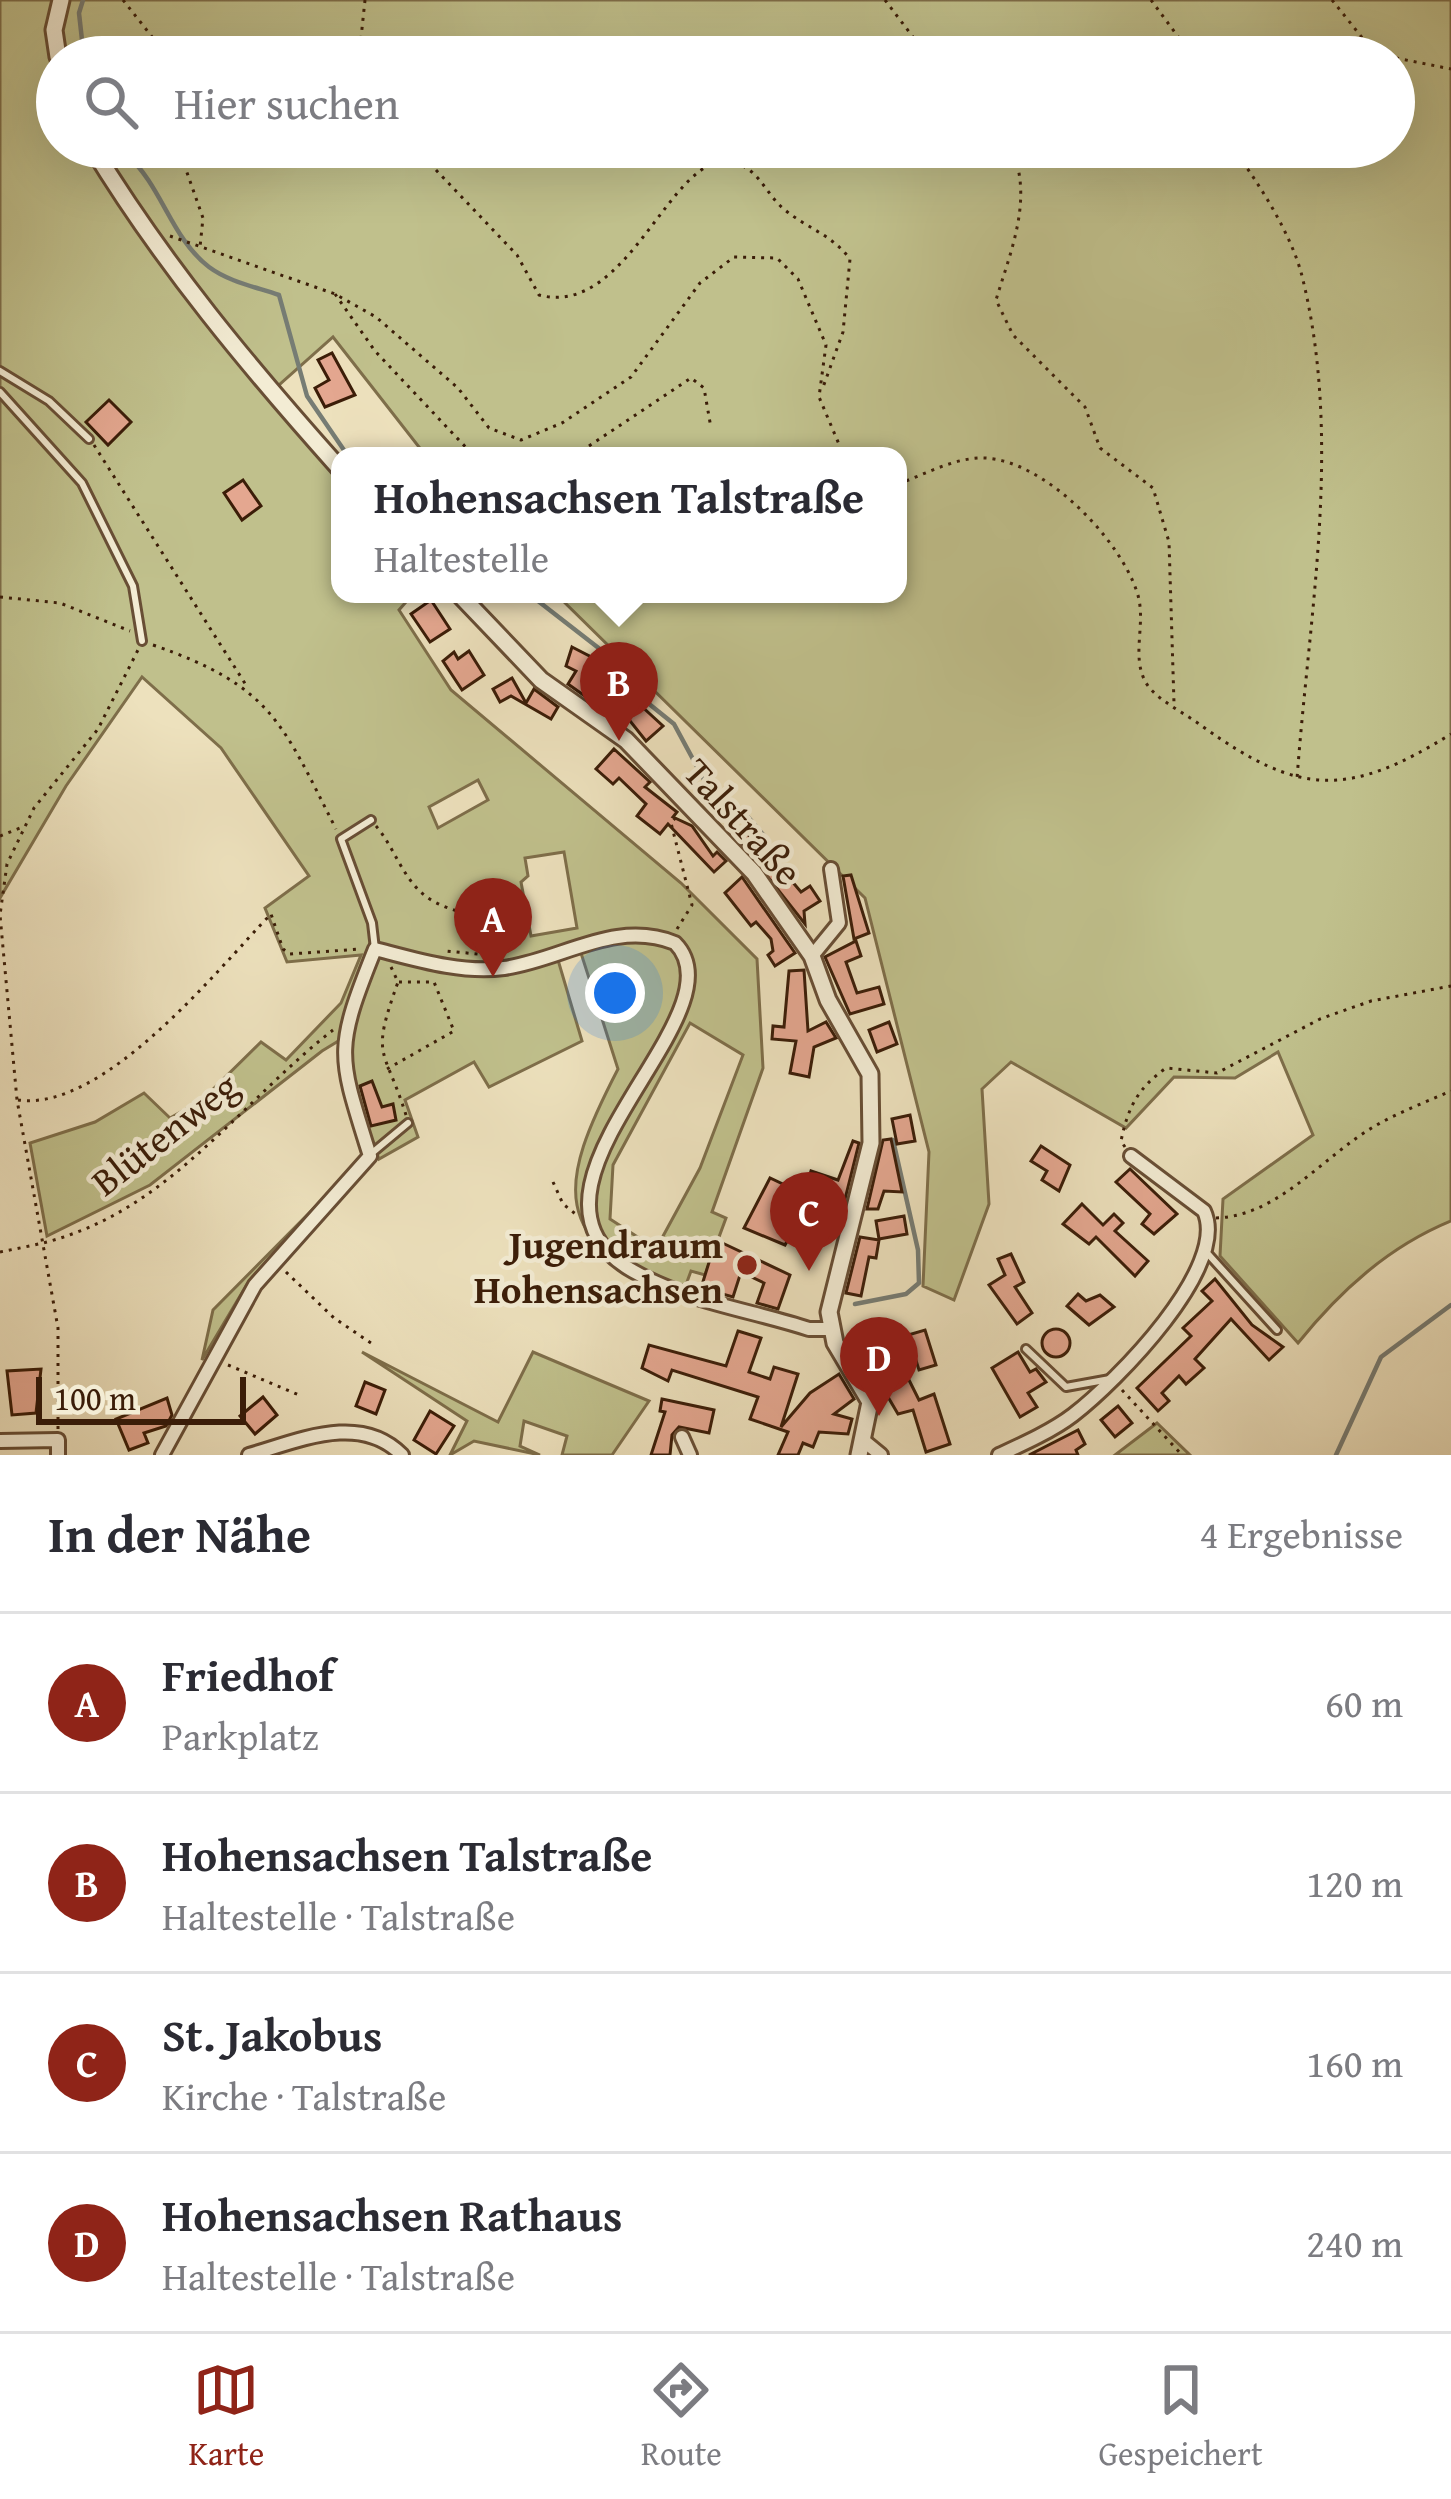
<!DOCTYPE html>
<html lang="de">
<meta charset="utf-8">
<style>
:root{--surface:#fff;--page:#f7f7f7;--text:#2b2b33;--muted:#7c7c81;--line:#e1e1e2;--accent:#8f2418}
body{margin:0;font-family:"Gentium Book Plus",serif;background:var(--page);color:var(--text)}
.scale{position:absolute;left:36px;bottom:30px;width:210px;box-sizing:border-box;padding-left:12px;border:6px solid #3b1d08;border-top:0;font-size:33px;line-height:42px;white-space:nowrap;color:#3b1d08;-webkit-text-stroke:9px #f3ecd4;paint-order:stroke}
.you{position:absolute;left:615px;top:993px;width:42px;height:42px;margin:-30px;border:9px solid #fff;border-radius:50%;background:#1a73e8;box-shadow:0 0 0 18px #1a73e833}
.badge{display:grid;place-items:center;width:78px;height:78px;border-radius:50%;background:var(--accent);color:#fff;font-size:39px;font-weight:700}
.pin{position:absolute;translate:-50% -99px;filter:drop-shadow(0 3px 6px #0008)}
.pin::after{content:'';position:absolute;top:63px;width:42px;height:36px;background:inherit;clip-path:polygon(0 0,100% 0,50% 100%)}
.popup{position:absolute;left:331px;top:447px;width:576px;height:156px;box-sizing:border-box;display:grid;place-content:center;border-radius:24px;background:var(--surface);filter:drop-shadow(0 3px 9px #0005);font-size:39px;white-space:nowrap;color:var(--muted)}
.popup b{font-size:45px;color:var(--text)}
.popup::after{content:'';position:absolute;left:50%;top:100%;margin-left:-24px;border:24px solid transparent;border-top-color:var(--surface)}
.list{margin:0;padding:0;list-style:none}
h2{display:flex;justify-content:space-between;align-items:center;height:156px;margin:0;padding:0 48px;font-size:51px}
h2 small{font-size:39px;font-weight:400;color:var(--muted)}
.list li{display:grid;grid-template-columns:78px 1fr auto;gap:36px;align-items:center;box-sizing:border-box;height:180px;padding:0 48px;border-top:3px solid var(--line)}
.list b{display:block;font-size:45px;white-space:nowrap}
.list p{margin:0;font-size:39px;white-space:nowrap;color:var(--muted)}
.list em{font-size:39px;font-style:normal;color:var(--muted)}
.icon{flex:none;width:66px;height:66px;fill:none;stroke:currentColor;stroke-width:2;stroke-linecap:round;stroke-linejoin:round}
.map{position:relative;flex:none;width:1451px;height:1455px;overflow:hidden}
.search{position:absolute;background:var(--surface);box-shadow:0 12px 48px #0002;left:36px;right:36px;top:36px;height:132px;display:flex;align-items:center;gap:30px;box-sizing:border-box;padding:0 42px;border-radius:66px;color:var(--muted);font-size:45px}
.sheet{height:876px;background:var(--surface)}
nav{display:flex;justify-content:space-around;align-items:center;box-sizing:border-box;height:168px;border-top:3px solid var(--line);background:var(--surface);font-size:33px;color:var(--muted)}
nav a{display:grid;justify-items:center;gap:6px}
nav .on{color:var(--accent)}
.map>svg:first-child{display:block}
.green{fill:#c0c08c;stroke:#7e6e4a;stroke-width:3;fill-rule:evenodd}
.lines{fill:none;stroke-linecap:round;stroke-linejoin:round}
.stream{stroke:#767c74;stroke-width:4.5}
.building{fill:#e4a790;stroke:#3b1d08;stroke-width:3}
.service-casing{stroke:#684e35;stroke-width:12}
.minor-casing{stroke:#684e35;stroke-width:18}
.tertiary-casing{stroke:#684e35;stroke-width:21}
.path{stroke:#3b1d08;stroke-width:3;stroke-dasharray:3 6;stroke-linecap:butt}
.service{stroke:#f3ecd4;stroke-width:6}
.minor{stroke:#f3ecd4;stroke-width:12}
.tertiary{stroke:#f3ecd4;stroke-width:15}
.poi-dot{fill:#8f2418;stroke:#f3ecd4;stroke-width:4.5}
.labels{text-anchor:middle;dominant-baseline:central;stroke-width:9;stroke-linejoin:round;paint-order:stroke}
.street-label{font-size:39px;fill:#3b1d08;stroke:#f3ecd4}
.poi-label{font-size:39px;font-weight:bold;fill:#3b1d08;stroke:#f3ecd4;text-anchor:end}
</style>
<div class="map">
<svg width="1451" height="1455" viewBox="0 0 1451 1455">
<rect width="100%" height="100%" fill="#ede1bd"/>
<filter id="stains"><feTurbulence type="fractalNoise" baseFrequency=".00167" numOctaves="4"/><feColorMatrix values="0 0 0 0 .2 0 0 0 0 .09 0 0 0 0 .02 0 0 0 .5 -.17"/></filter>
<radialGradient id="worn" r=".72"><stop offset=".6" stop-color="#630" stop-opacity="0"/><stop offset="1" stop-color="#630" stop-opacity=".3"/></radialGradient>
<g class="green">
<path d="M0,0H1451V1221C1388,1247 1340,1291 1298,1343L1220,1256L1223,1199L1313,1135L1278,1052L1235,1078L1174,1077L1126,1128L1011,1062L982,1089L989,1204L954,1300L923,1286L929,1152L865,898L556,594H898V456H426L333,337L269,394L340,476V594H413L399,610L451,690L681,883L757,959L763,1068L712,1212L726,1218L705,1275L691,1271L680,1301C549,1237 557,1187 618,1069L581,953L558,960L582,1041L489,1087L474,1062L405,1100L418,1137L379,1159L349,1080L350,1034L322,1051L150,1185L47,1236L30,1143L95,1122L144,1093L170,1118L202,1100L261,1042L286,1060L341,1003L361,955L287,962L265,908L309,876L221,748L142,677L66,786L0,898ZM57,57H1394V147H57ZM478,780L488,800L438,828L429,807ZM564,852L577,928L531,936L521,882L528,876L525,858ZM690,1023L743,1055L700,1168L656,1249L610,1219L613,1165Z"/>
<polygon points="329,1193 333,1196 249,1281 202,1360 213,1310"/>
<polygon points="362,1352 498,1422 533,1352 649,1401 612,1455 562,1455 567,1436 524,1421 520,1446 540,1455 474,1441 450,1455 467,1421"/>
<polygon points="1157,1423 1190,1455 1115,1455"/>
</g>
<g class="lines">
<g class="stream">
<polyline points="83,0 79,13 82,40 114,57"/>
<path d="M128,147L127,155C162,186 171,238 209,267C229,282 256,287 279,295L307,396L348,456"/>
<polyline points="529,594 614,660 633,691 674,724 708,787 725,808 748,817 766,838 776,865"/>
<polyline points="855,1304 906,1294 919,1283 918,1250 893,1140"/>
<polyline points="1336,1455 1381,1357 1451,1305"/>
</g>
</g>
<g class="building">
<polygon points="332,353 355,395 325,407 315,388 329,380 318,360"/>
<polygon points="109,400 131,422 108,445 86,422"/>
<polygon points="243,480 261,506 242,520 224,493"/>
<polygon points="431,600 450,629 430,642 411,614"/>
<polygon points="572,647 601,662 589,685 616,703 626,692 663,726 646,741 623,712 617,719 568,684 576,671 566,666"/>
<polygon points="469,651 484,675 462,690 443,661 454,652 458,659"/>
<polygon points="512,678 526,703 534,689 558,707 551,719 511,696 500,702 493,689"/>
<polygon points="614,749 650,782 645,787 677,812 673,817 692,826 713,856 717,852 726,861 714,872 668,824 660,834 637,816 646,804 619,778 613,784 596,769"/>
<polygon points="746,832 781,876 785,873 801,892 810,886 820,901 804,911 805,924 738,839"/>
<polygon points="851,875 869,933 854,939 843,876"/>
<polygon points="742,877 795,953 775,966 768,955 773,951 771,939 756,922 751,926 725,893"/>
<polygon points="856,941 861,956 846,962 857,993 879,987 884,1004 850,1014 825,957"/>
<polygon points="804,970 808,1031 826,1022 836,1038 814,1047 809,1077 790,1073 796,1041 772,1039 773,1026 784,1027 789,971"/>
<polygon points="889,1022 897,1044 877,1052 869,1030"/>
<polygon points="372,1081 382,1107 393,1104 396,1120 371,1126 360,1086"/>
<polygon points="910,1115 915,1141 897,1144 892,1119"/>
<polygon points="891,1139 902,1192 884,1191 878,1209 867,1209 883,1140"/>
<polygon points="853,1141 859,1143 837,1231 797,1223 785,1245 744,1228 770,1178 804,1194 811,1171 838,1180"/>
<polygon points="1041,1146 1070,1165 1059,1191 1042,1180 1047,1171 1031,1161"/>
<polygon points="1130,1169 1177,1214 1154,1234 1142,1224 1150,1214 1116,1182"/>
<polygon points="1082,1204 1103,1225 1114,1214 1123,1223 1115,1231 1148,1261 1135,1276 1096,1237 1089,1244 1063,1224"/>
<polygon points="904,1216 907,1234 879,1239 876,1221"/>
<polygon points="860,1237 879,1240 876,1258 869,1257 861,1296 846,1293"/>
<polygon points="716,1240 790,1275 778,1309 757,1303 764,1283 741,1272 733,1297 701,1288"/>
<polygon points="1011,1254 1024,1282 1015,1287 1032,1313 1017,1324 989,1285 1005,1275 998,1259"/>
<polygon points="1215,1279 1252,1325 1283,1347 1269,1360 1231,1319 1195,1359 1204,1368 1186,1384 1179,1376 1162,1393 1169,1401 1158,1411 1137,1388 1191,1336 1183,1328 1212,1301 1202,1291"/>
<polygon points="1078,1294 1086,1301 1100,1295 1114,1307 1089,1325 1067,1306"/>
<polygon points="879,1320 919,1400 934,1394 950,1444 926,1452 913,1410 898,1414 871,1368 856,1331"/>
<circle cx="1056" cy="1343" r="14"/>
<polygon points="925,1330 936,1365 919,1370 908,1335"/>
<polygon points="738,1331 761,1338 749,1372 770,1379 774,1367 798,1374 781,1427 810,1393 839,1374 854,1399 834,1414 852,1419 848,1434 819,1432 813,1447 803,1443 798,1455 778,1455 788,1432 750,1419 758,1397 672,1370 668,1381 642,1368 649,1345 726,1366"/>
<polygon points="1018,1352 1030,1372 1036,1369 1046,1382 1028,1393 1037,1407 1020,1417 992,1368"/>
<polygon points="41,1369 36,1413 12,1415 7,1371"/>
<polygon points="365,1382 385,1390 376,1414 356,1406"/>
<polygon points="263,1397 277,1415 255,1434 240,1416"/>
<polygon points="167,1398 172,1415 166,1426 144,1433 148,1443 129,1450 116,1419"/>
<polygon points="662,1399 714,1410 709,1433 679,1427 672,1435 670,1455 651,1455 665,1412 660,1411"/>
<polygon points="1118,1406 1132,1423 1115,1437 1101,1420"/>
<polygon points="430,1411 454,1426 436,1454 414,1440"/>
<polygon points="1078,1430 1085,1444 1076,1450 1078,1455 1029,1455"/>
</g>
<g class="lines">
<g class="service-casing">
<g id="service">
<polyline points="0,371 49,401 89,439"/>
<polyline points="0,392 82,483 133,586 142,641"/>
<polyline points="371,820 341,839 372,923 375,949"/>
<polyline points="372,1153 408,1123"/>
<polyline points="1208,1254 1277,1330"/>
<polyline points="1026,1349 1066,1387 1110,1379"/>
</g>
</g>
<g class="minor-casing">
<g id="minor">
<polyline points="812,956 839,923 831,869"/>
<polyline points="682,1437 690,1455"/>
<polyline points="0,1441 58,1440 58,1455"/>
<polyline points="864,1441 881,1455"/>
<path d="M162,1455L255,1285L370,1156C338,1054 334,1051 375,949C414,959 462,974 504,968C562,960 615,919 675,943C747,1015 490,1190 633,1271C687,1302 751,1310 809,1329H831"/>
<path d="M249,1455C298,1441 360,1412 402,1455"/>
<path d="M999,1455C1023,1444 1052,1431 1073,1415C1116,1382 1230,1267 1204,1211L1131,1156"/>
</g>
</g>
<g class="tertiary-casing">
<g id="tertiary">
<polyline points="58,57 54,30 61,0"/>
<path d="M92,147C163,264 249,367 340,469"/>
<polyline points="459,594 541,680 626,740 754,873 812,956 828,1000 870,1074 871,1143 829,1312 835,1343 870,1402 859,1455"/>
</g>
</g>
<g class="path">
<polyline points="123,0 168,57"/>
<polyline points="365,0 361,38 370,57"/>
<polyline points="885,0 916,41 949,57"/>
<polyline points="1151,0 1193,57"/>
<polyline points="1332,0 1368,45 1393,57"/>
<polyline points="1396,58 1451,69"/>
<polyline points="178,147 203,218 200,247"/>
<path d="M422,147L435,169L517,255L539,295C629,319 671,150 731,162C759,167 765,194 785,210C808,229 831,234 850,259L843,332L822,390"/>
<path d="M1011,147C1034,198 1011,250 996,300L1013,335L1085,407L1100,448L1153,488L1169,542L1174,703"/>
<path d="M1232,147C1258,182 1291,233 1302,276C1343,440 1309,613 1297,779"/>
<polyline points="170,236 335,294 376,317 458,388 489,428 521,440 562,423 631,377 700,283 734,257 777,258 798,279 826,345 819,397 844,456"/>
<polyline points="335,294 375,351 474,456"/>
<polyline points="94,445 246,685"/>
<polyline points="574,456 691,378 704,388 711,428"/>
<path d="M898,484C926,474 955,457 985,458C1045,461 1119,538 1137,592C1147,622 1131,654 1145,681C1154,699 1185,713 1202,726C1299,796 1348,798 1451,734"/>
<polyline points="0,597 60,603 130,631"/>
<path d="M153,645C272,686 282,723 336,829"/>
<path d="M376,826C396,849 404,885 433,901C456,914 481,914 501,933L488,955L446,951"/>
<polyline points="0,836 25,826"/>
<polyline points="677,929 692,905 671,823 677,816"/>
<path d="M391,967L398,982C370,1060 384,1045 406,1115"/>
<polyline points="387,1069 454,1031 434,982 399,982"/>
<path d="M18,1100C104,1112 216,971 271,914L283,949L290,954L361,949"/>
<path d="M1125,1147L1121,1141C1128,1107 1138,1088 1166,1068L1217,1073L1320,1019L1371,1001L1451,986"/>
<polyline points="553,1182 563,1204 578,1216"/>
<path d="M1216,1218C1279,1216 1323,1156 1375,1126C1399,1112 1426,1102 1451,1091"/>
<path d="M0,1252C24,1247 49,1243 72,1234C177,1197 248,1096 333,1030"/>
<polyline points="286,1272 334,1318 371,1343"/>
<polyline points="228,1365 299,1395"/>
<polyline points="1122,1390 1182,1455"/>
<polyline points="58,1429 58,1328 17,1100 0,915 7,864 34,808 98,729 139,648"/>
</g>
<use href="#service" class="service"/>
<use href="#minor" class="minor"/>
<use href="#tertiary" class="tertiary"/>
</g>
<circle class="poi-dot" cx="747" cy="1265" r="12"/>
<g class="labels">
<g class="street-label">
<text transform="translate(744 821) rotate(48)">Talstraße</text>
<text transform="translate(164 1133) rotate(-38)">Blütenweg</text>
</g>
<g class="poi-label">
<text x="723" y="1243">Jugendraum<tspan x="723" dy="45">Hohensachsen</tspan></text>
</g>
</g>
<rect width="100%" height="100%" filter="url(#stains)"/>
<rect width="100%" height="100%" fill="url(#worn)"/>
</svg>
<div class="scale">100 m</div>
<div class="you"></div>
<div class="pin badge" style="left:493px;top:977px">A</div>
<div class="pin badge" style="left:619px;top:741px">B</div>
<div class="popup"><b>Hohensachsen Talstraße</b>Haltestelle</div>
<div class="pin badge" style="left:809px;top:1271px">C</div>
<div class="pin badge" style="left:879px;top:1416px">D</div>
<div class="search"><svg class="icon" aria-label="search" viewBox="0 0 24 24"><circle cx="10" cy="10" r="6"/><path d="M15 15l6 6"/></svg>Hier suchen</div>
</div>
<section class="sheet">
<h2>In der Nähe<small>4 Ergebnisse</small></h2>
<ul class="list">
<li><span class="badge">A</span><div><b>Friedhof</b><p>Parkplatz</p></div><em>60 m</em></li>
<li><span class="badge">B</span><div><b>Hohensachsen Talstraße</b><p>Haltestelle · Talstraße</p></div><em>120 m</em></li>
<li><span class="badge">C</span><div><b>St. Jakobus</b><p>Kirche · Talstraße</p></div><em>160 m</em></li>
<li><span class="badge">D</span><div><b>Hohensachsen Rathaus</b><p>Haltestelle · Talstraße</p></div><em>240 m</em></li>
</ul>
</section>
<nav>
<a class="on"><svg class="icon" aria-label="map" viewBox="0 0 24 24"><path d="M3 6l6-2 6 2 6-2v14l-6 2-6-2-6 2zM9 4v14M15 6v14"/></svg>Karte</a>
<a><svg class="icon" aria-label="directions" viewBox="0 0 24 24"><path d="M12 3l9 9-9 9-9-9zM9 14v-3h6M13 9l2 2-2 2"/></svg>Route</a>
<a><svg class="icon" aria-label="saved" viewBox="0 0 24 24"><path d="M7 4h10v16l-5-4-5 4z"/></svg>Gespeichert</a>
</nav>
